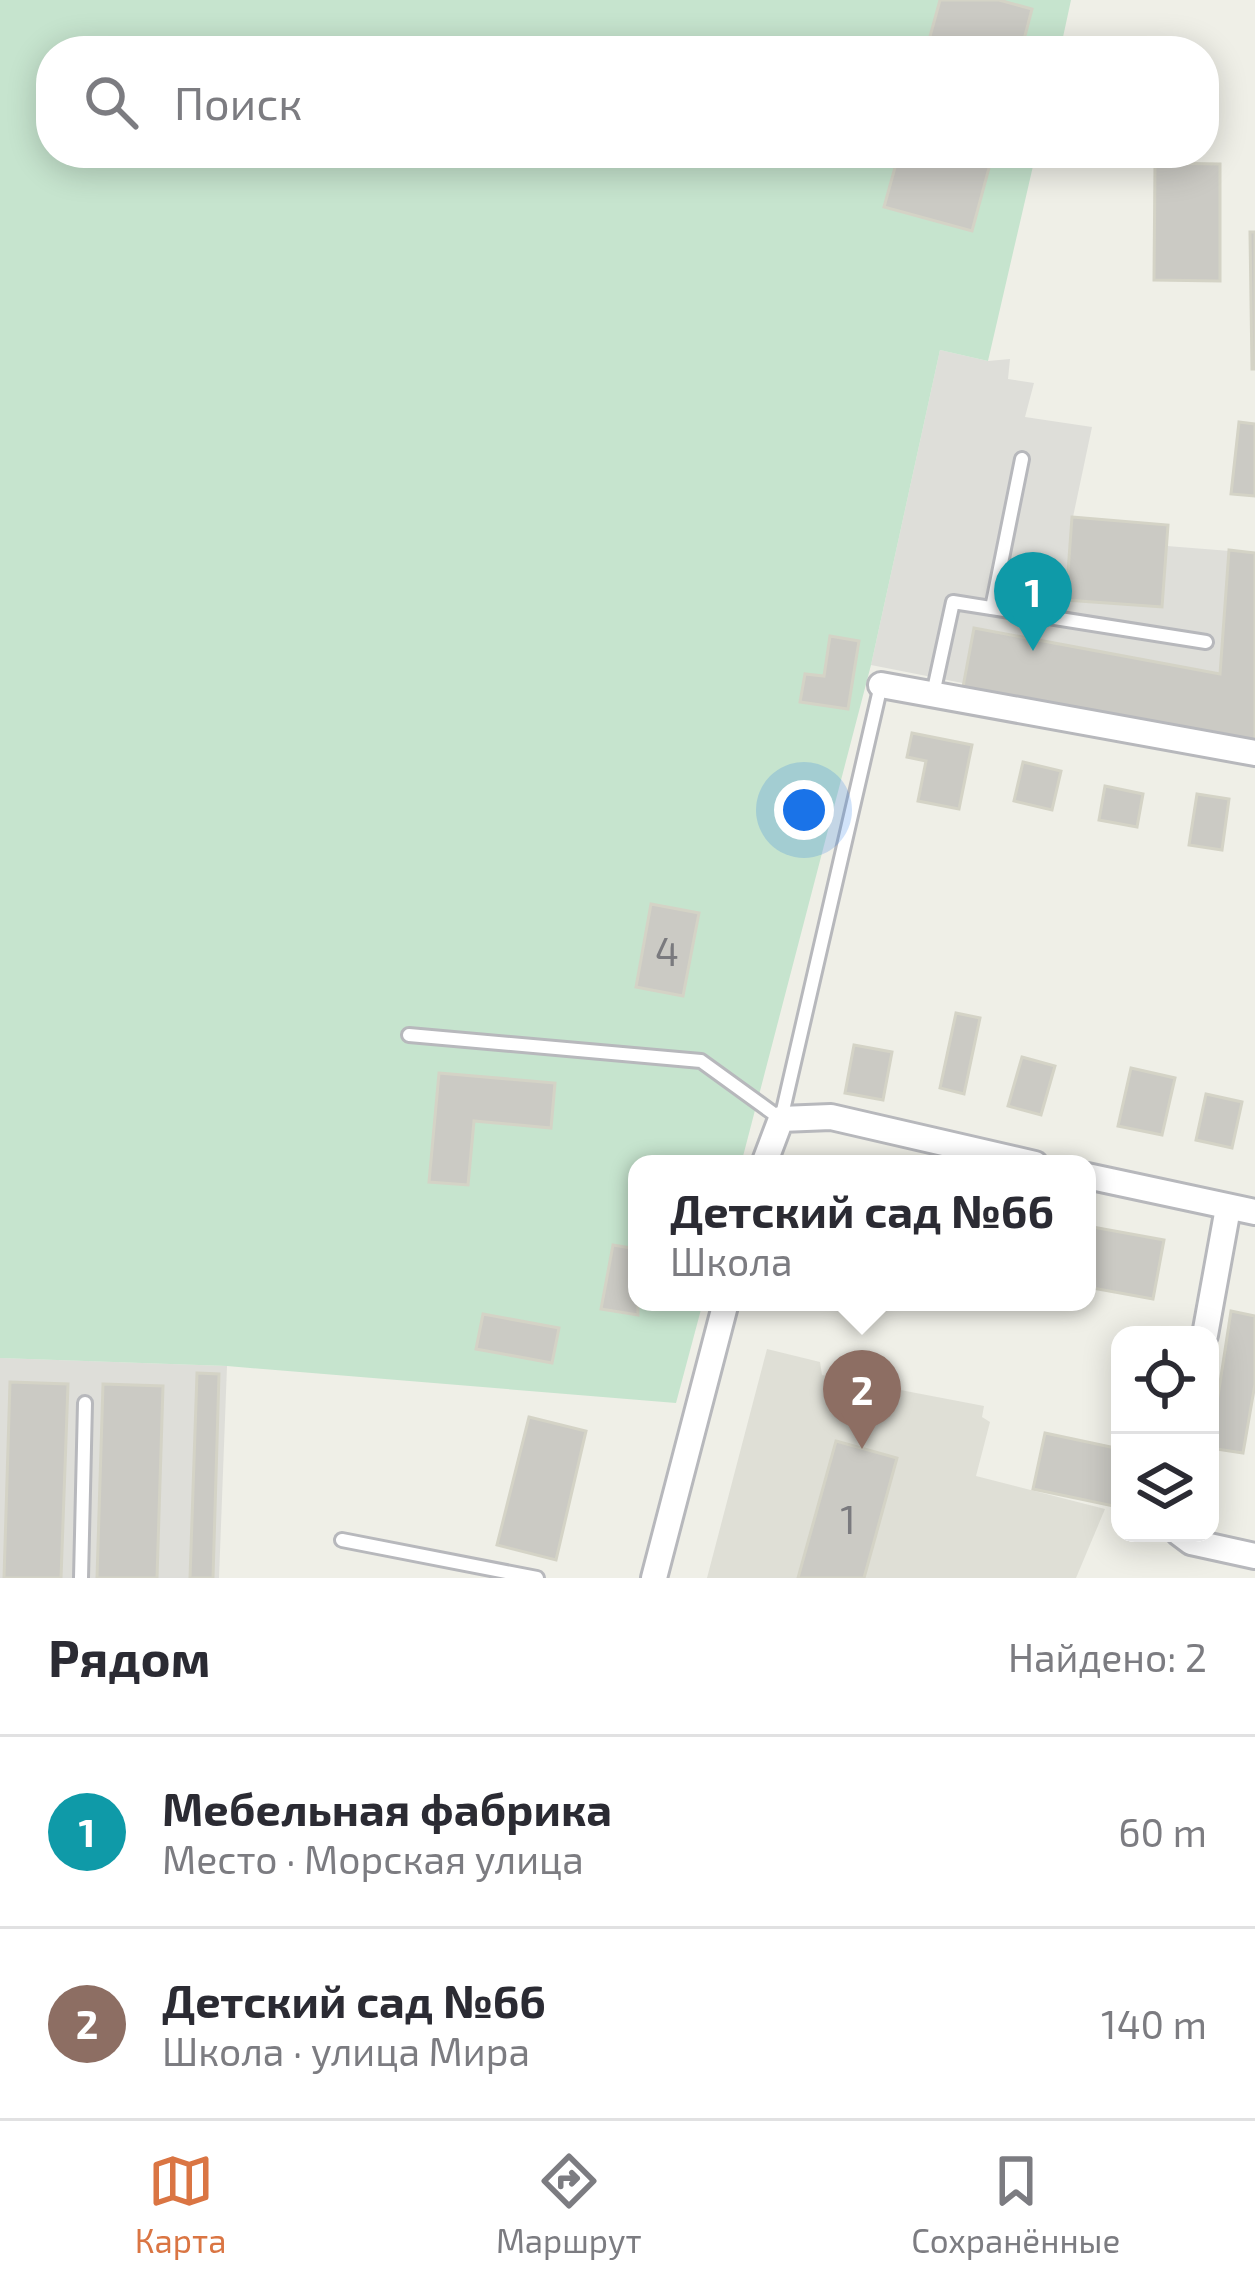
<!DOCTYPE html>
<html lang="ru">
<meta charset="utf-8">
<style>
:root{--surface:#fff;--page:#f2f2f3;--text:#2b2b33;--muted:#7c7c81;--line:#e1e1e2;--accent:#da7543}
body{margin:0;font-family:"Exo 2",sans-serif;background:var(--page);color:var(--text)}
.controls{position:absolute;right:36px;bottom:36px;display:grid;overflow:hidden;border-radius:24px;box-shadow:0 6px 30px #0003}
.controls button{width:108px;height:108px;display:grid;place-items:center;padding:0;border:0;border-bottom:3px solid var(--line);background:var(--surface);color:var(--text);font:60px sans-serif}
.you{position:absolute;left:804px;top:810px;width:42px;height:42px;margin:-30px;border:9px solid #fff;border-radius:50%;background:#1a73e8;box-shadow:0 0 0 18px #1a73e833}
.badge{display:grid;place-items:center;width:78px;height:78px;border-radius:50%;background:var(--accent);color:#fff;font-size:39px;font-weight:700}
.pin{position:absolute;translate:-50% -99px;filter:drop-shadow(0 3px 6px #0008)}
.pin::after{content:'';position:absolute;top:63px;width:42px;height:36px;background:inherit;clip-path:polygon(0 0,100% 0,50% 100%)}
.popup{position:absolute;left:628px;top:1155px;width:468px;height:156px;box-sizing:border-box;display:grid;place-content:center;border-radius:24px;background:var(--surface);filter:drop-shadow(0 3px 9px #0005);font-size:39px;white-space:nowrap;color:var(--muted)}
.popup b{font-size:45px;color:var(--text)}
.popup::after{content:'';position:absolute;left:50%;top:100%;margin-left:-24px;border:24px solid transparent;border-top-color:var(--surface)}
.list{margin:0;padding:0;list-style:none}
h2{display:flex;justify-content:space-between;align-items:center;height:156px;margin:0;padding:0 48px;font-size:51px}
h2 small{font-size:39px;font-weight:400;color:var(--muted)}
.list li{display:grid;grid-template-columns:78px 1fr auto;gap:36px;align-items:center;box-sizing:border-box;height:192px;padding:0 48px;border-top:3px solid var(--line)}
.list b{display:block;font-size:45px;white-space:nowrap}
.list p{margin:0;font-size:39px;white-space:nowrap;color:var(--muted)}
.list em{font-size:39px;font-style:normal;color:var(--muted)}
.icon{flex:none;width:66px;height:66px;fill:none;stroke:currentColor;stroke-width:2;stroke-linecap:round;stroke-linejoin:round}
.map{position:relative;flex:none;width:1255px;height:1578px;overflow:hidden}
.search{position:absolute;background:var(--surface);box-shadow:0 6px 30px #0003;left:36px;right:36px;top:36px;height:132px;display:flex;align-items:center;gap:30px;box-sizing:border-box;padding:0 42px;border-radius:48px;color:var(--muted);font-size:45px}
.sheet{height:540px;background:var(--surface)}
nav{display:flex;justify-content:space-around;align-items:center;box-sizing:border-box;height:168px;border-top:3px solid var(--line);background:var(--surface);font-size:33px;color:var(--muted)}
nav a{display:grid;justify-items:center;gap:6px}
nav .on{color:var(--accent)}
.map>svg:first-child{display:block}
.industrial{fill:#deded9}
.education{fill:#dfdfd6}
.green{fill:#c6e4ce}
.building{fill:#cbcac4;stroke:#d4d3c6;stroke-width:3}
.lines{fill:none;stroke-linecap:round;stroke-linejoin:round}
.lane-casing{stroke:#b7b8bc;stroke-width:18}
.street-casing{stroke:#b7b8bc;stroke-width:30}
.lane{stroke:#fff;stroke-width:12}
.street{stroke:#fff;stroke-width:24}
.labels{text-anchor:middle;dominant-baseline:central;stroke-width:12;stroke-linejoin:round;paint-order:stroke}
.number-label{font-size:39px;fill:#7a7a7e}
</style>
<div class="map">
<svg width="1255" height="1578" viewBox="0 0 1255 1578">
<rect width="100%" height="100%" fill="#efefe7"/>
<g class="industrial">
<polygon points="940,350 988,361 1010,359 1008,379 1034,383 1025,417 1092,427 1073,517 1168,525 1167,546 1255,553 1255,741 871,665"/>
<polygon points="0,1358 227,1366 219,1578 0,1578"/>
</g>
<polygon class="education" points="767,1349 820,1362 822,1375 984,1406 982,1417 990,1422 976,1476 1105,1509 1076,1578 707,1578"/>
<polygon class="green" points="0,0 1071,0 1060,51 51,51 51,153 1036,153 988,361 940,350 871,665 741,1164 637,1164 637,1302 703,1302 676,1403 227,1366 0,1358"/>
<g class="building">
<polygon points="940,0 999,0 1032,9 1021,51 926,51"/>
<polygon points="899,153 993,153 972,231 884,207"/>
<polygon points="1155,163 1220,164 1220,281 1154,280"/>
<polygon points="1250,232 1255,232 1255,369 1252,369"/>
<polygon points="1239,422 1255,424 1255,496 1231,494"/>
<polygon points="1072,517 1168,525 1162,607 1066,600"/>
<polygon points="1229,550 1255,553 1255,741 963,687 974,628 1220,674"/>
<polygon points="830,636 859,641 848,709 800,702 805,674 824,676"/>
<polygon points="912,733 972,745 959,809 918,801 926,761 907,757"/>
<polygon points="1023,762 1061,771 1052,810 1014,801"/>
<polygon points="1105,786 1143,794 1137,827 1099,820"/>
<polygon points="1197,794 1229,799 1222,850 1189,845"/>
<polygon points="651,904 699,913 683,996 636,987"/>
<polygon points="956,1013 980,1018 964,1094 940,1088"/>
<polygon points="854,1045 892,1052 883,1100 845,1093"/>
<polygon points="1022,1057 1055,1066 1041,1115 1008,1106"/>
<polygon points="1131,1068 1175,1078 1162,1135 1118,1126"/>
<polygon points="439,1073 555,1083 551,1128 474,1121 468,1185 429,1182"/>
<polygon points="1206,1094 1242,1102 1232,1148 1196,1140"/>
<polygon points="1087,1226 1164,1240 1153,1299 1087,1287"/>
<polygon points="613,1245 637,1249 638,1315 601,1309"/>
<polygon points="1231,1311 1255,1316 1255,1384 1243,1453 1210,1448"/>
<polygon points="483,1314 559,1328 552,1363 476,1349"/>
<polygon points="197,1373 219,1374 213,1578 190,1578"/>
<polygon points="10,1382 68,1384 61,1578 4,1578"/>
<polygon points="103,1384 163,1386 157,1578 97,1578"/>
<polygon points="529,1417 586,1431 556,1560 497,1545"/>
<polygon points="1045,1433 1120,1449 1118,1507 1033,1489"/>
<polygon points="836,1441 897,1458 864,1578 798,1578"/>
</g>
<g class="lines">
<g class="lane-casing">
<g id="lane">
<polyline points="992,608 1022,459"/>
<polyline points="933,694 953,602 1206,642"/>
<polyline points="409,1035 701,1061 781,1119 881,685"/>
<polyline points="342,1540 537,1578"/>
<polyline points="81,1578 85,1403"/>
</g>
</g>
<g class="street-casing">
<g id="street">
<polyline points="881,685 1255,753"/>
<polyline points="764,1164 781,1119 831,1117 1035,1164"/>
<polyline points="1087,1176 1255,1212"/>
<polyline points="1205,1335 1228,1208"/>
<polyline points="1179,1533 1191,1542 1255,1556"/>
<polyline points="654,1578 726,1302"/>
</g>
</g>
<use href="#lane" class="lane"/>
<use href="#street" class="street"/>
</g>
<g class="labels">
<g class="number-label">
<text x="667" y="950">4</text>
<text x="848" y="1518">1</text>
</g>
</g>
</svg>
<div class="controls">
<button><svg class="icon" aria-label="locate" viewBox="0 0 24 24"><circle cx="12" cy="12" r="6"/><path d="M12 2v4M12 18v4M2 12h4M18 12h4"/></svg></button>
<button><svg class="icon" aria-label="layers" viewBox="0 0 24 24"><path d="M12 4l9 5-9 5-9-5zM3 14l9 5 9-5"/></svg></button>
</div>
<div class="you"></div>
<div class="pin badge" style="left:1033px;top:651px;background:#0f9aa8">1</div>
<div class="pin badge" style="left:862px;top:1449px;background:#8d6e63">2</div>
<div class="popup"><b>Детский сад №66</b>Школа</div>
<div class="search"><svg class="icon" aria-label="search" viewBox="0 0 24 24"><circle cx="10" cy="10" r="6"/><path d="M15 15l6 6"/></svg>Поиск</div>
</div>
<section class="sheet">
<h2>Рядом<small>Найдено: 2</small></h2>
<ul class="list">
<li><span class="badge" style="background:#0f9aa8">1</span><div><b>Мебельная фабрика</b><p>Место · Морская улица</p></div><em>60 m</em></li>
<li><span class="badge" style="background:#8d6e63">2</span><div><b>Детский сад №66</b><p>Школа · улица Мира</p></div><em>140 m</em></li>
</ul>
</section>
<nav>
<a class="on"><svg class="icon" aria-label="map" viewBox="0 0 24 24"><path d="M3 6l6-2 6 2 6-2v14l-6 2-6-2-6 2zM9 4v14M15 6v14"/></svg>Карта</a>
<a><svg class="icon" aria-label="directions" viewBox="0 0 24 24"><path d="M12 3l9 9-9 9-9-9zM9 14v-3h6M13 9l2 2-2 2"/></svg>Маршрут</a>
<a><svg class="icon" aria-label="saved" viewBox="0 0 24 24"><path d="M7 4h10v16l-5-4-5 4z"/></svg>Сохранённые</a>
</nav>
